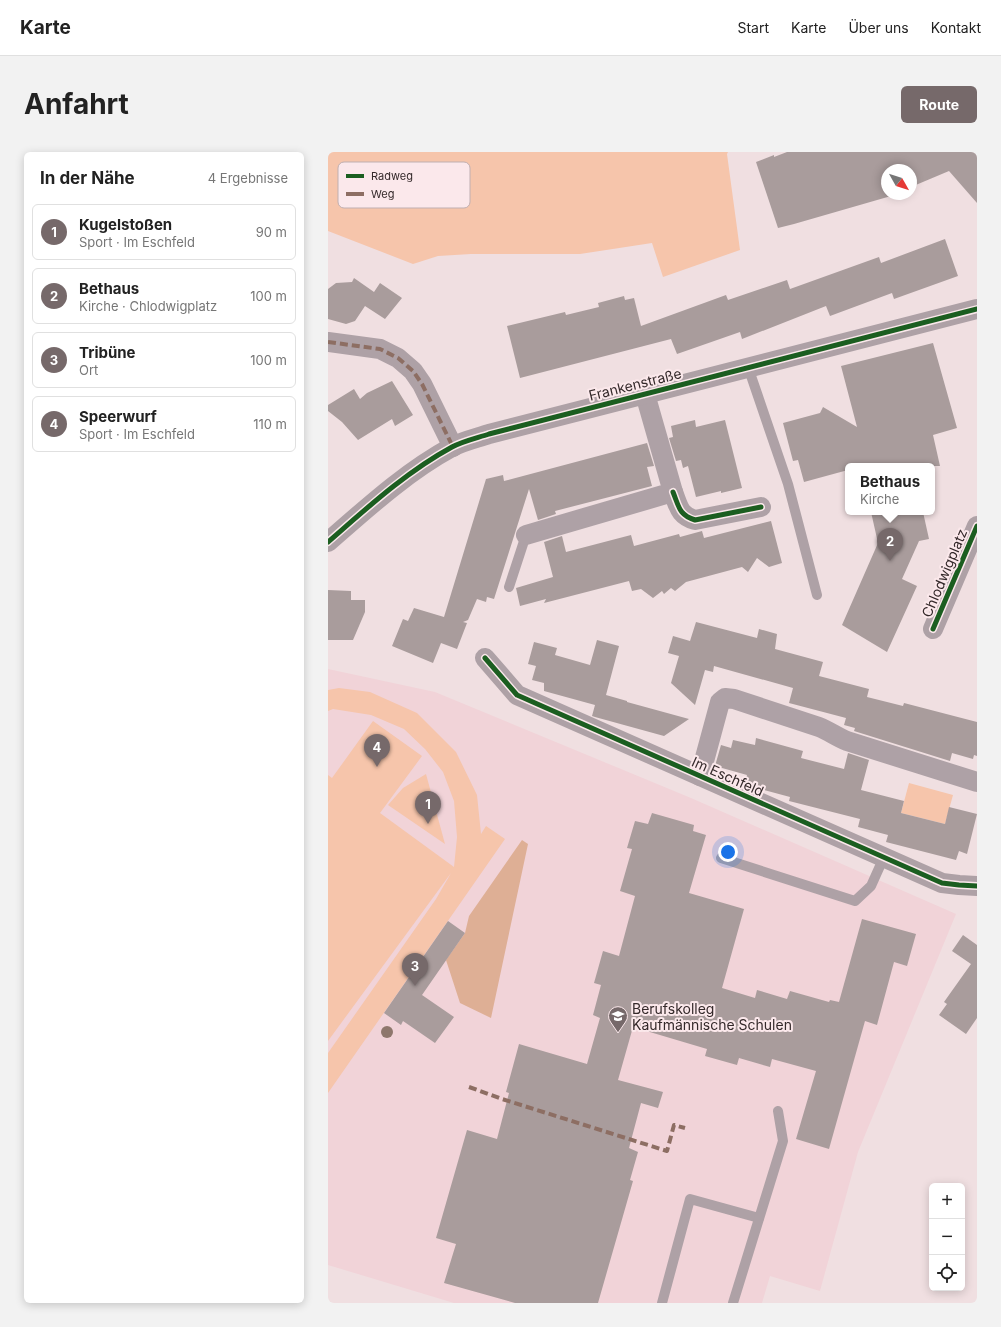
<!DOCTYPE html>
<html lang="de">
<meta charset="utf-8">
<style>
:root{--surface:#fff;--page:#f2f2f2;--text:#222;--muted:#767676;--line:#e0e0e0;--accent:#76696a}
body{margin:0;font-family:Inter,sans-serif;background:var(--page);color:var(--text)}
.controls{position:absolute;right:12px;bottom:12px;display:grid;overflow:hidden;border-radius:6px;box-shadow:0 2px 10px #0003}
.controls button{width:36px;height:36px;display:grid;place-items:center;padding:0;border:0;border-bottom:1px solid var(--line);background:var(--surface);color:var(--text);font:20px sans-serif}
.compass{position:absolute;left:553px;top:12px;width:36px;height:36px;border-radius:50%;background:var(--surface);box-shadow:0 2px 10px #0003;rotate:129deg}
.you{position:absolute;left:400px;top:700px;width:14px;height:14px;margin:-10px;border:3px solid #fff;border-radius:50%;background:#1a73e8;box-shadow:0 0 0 6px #1a73e833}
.badge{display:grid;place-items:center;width:26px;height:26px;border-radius:50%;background:var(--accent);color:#fff;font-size:13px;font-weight:700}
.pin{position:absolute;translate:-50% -33px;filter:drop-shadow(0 1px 2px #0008)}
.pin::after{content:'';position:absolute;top:21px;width:14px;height:12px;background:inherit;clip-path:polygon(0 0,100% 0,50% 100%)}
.popup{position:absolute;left:517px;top:311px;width:90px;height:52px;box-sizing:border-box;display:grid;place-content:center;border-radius:6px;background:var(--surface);filter:drop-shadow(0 1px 3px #0005);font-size:13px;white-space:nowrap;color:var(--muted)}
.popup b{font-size:15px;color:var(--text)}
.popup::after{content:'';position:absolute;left:50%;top:100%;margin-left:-8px;border:8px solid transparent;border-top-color:var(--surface)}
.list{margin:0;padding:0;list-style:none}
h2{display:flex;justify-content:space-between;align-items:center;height:52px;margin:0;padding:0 16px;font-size:17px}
h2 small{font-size:13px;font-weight:400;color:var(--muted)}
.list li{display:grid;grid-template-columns:26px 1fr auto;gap:12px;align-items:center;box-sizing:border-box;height:56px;margin:0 8px 8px;padding:0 8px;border:1px solid var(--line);border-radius:6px}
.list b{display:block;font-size:15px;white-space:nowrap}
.list p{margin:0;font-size:13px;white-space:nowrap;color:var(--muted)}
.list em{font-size:13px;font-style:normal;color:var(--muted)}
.icon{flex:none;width:22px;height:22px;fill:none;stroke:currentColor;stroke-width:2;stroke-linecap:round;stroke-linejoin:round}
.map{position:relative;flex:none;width:649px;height:1151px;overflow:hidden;border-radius:6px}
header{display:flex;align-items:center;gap:24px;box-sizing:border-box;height:56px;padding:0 20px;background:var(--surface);border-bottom:1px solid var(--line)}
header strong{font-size:19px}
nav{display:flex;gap:22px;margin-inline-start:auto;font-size:14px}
.intro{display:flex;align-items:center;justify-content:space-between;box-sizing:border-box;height:96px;padding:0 24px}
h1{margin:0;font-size:28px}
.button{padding:10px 18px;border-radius:6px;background:var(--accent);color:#fff;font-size:14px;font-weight:700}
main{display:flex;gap:24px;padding:0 24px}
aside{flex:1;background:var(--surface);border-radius:6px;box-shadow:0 2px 10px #0003}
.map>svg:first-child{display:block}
.built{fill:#f1d3d8}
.green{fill:#f6c5ab}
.forest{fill:#deaf95}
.building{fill:#a99c9c}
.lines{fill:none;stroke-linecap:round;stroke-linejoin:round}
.service{stroke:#aea1a6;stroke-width:10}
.minor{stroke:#aea1a6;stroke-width:20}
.quiet{stroke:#8d6e63;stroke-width:4;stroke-dasharray:8 4;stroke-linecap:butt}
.cycleway-casing{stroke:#fbe8eb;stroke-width:8}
.cycleway{stroke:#1b5e20;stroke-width:5}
.tree{fill:#8e776c}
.labels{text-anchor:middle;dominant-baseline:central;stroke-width:4;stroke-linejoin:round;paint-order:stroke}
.street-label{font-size:14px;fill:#34292a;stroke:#fbe8eb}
.poi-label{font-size:14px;fill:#34292a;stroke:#fbe8eb;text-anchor:start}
.key{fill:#fbe8eb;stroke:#bfafb1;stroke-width:1}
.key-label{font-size:11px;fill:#34292a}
</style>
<header>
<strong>Karte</strong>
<nav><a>Start</a><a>Karte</a><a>Über uns</a><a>Kontakt</a></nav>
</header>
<div class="intro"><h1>Anfahrt</h1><a class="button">Route</a></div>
<main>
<aside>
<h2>In der Nähe<small>4 Ergebnisse</small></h2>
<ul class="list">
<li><span class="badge">1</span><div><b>Kugelstoßen</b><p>Sport · Im Eschfeld</p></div><em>90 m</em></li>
<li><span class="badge">2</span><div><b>Bethaus</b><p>Kirche · Chlodwigplatz</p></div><em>100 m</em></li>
<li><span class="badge">3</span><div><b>Tribüne</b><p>Ort</p></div><em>100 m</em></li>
<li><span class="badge">4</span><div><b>Speerwurf</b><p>Sport · Im Eschfeld</p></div><em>110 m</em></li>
</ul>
</aside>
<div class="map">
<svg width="649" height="1151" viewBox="0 0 649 1151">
<rect width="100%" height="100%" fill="#f0dfe1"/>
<polygon class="built" points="0,517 107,540 363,646 628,762 530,1000 492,1139 442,1124 434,1151 126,1151 0,1113"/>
<g class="green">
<polygon points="0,0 400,0 399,2 412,98 335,125 324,91 252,102 143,102 110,104 85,112 0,79"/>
<polygon points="11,536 42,540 89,561 128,600 149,643 153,682 158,674 177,687 0,941 0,901 108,747 123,721 0,889 0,623 4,626 45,569 94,604 52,661 126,715 129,685 126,649 115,620 97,597 76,577 43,563 5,557 0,559 0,538"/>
<polygon points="98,622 117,692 60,653 75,636"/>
<polygon points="581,631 625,643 617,672 573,661"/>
</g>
<polygon class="forest" points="194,688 200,692 163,866 132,851 118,808 137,781 141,764"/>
<g class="building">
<polygon points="459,0 649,0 649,51 621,19 583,35 583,18 559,18 559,42 566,42 563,44 466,72 450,76 428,10 446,3 446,5"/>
<polygon points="617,87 630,124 566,147 564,141 502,164 498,154 414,187 412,180 349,202 343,187 192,226 179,174 237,160 238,163 271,155 270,151 296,144 297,148 306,146 313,174 398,143 400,148 459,128 462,137 551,105 553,111"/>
<polygon points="26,126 46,140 52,131 74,146 57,167 37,154 27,169 18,172 0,167 0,137 8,131 24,130"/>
<polygon points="605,191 629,276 605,283 612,314 520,314 520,318 476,330 470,308 465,309 455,271 492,261 495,255 529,275 513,214"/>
<polygon points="64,229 85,263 67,274 64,267 30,288 14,270 0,259 0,253 26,237 32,247 39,241"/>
<polygon points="367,268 368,275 397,268 414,336 393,341 393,339 368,345 360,314 355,316 353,308 348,309 341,286 345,285 343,274"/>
<polygon points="319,291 326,314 319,315 324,334 227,359 228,362 210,368 201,337 166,447 159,445 158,450 149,447 140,468 135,470 139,471 129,497 113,491 105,511 64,494 75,467 80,469 86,456 116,465 158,327 175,323 176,329"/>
<polygon points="543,360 595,360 601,387 591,389 574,427 589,434 559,500 514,473 550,391"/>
<polygon points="443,369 454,411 441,415 429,406 420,420 414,415 358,430 347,439 343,436 336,442 334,439 325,446 313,437 304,439 301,429 216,451 218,447 192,454 188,436 225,425 216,390 234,384 238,400 303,383 306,394 351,382 352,385 374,379 376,386"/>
<polygon points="0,438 23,439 23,448 37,448 37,460 25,488 0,488"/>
<polygon points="368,470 429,486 431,477 449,482 447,497 495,510 491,524 541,537 539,545 575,554 576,551 649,570 649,604 646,603 645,607 624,601 622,609 526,579 527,576 516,573 518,566 461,551 465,536 386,514 385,520 377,518 367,553 343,531 351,504 340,501 345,484 362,489"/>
<polygon points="269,488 291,494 278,543 299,549 299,550 361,567 336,584 267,565 264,564 267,553 216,539 216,531 204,528 208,514 200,512 206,490 229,496 227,503 262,513"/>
<polygon points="428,586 475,599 473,606 516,617 520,601 541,608 533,638 576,649 573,661 617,672 621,655 649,662 639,702 631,699 628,708 558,690 560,683 530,675 532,667 461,649 462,645 436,638 437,636 417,630 419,623 387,614 393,593 403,596 405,588 427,593"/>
<polygon points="324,661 366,673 365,679 378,683 361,741 416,757 394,836 427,846 429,838 459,847 462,839 501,850 502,848 511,850 534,767 588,782 579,814 566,810 549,873 537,869 501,997 468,987 488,919 444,907 442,915 411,906 409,913 377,904 379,897 305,875 290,928 335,940 330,956 313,951 301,996 310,1000 302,1028 305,1029 270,1151 187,1151 116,1131 128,1092 108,1086 139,978 169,987 181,941 178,940 191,892 259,912 272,866 265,863 273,833 266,831 275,799 291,804 307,744 292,739 304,697 299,696 307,669 320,672"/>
<polygon points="120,769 137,781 94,843 126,865 107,891 75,869 73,873 56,861"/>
<polygon points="635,783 649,793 649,866 638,882 611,863 619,852 616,850 643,812 624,799"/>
</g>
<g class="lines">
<g class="service">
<polyline points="420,215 460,332 489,443"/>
<polyline points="181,435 198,383"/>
<polyline points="393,706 527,749 543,734 556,705"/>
<polyline points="334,1151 362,1047 431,1066"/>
<polyline points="405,1151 455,989 450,959"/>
</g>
<g class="minor">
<polyline points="0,190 52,197 70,206 85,219 94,232 125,295"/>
<path d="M345,340C351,355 351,363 367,368L433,355"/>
<polyline points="198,383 345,340 317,242"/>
<path d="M0,390C39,356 78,320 124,295C135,289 149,286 161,282L649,157"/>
<polyline points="605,477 649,374"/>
<polyline points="157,506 189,543 614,731 631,733 649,734"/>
<path d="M372,624L392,550L397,546L406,547L491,575C501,579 509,585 519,589L649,630"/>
</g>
<g class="quiet">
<polyline points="0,190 52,197 70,206 85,219 94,232 125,295"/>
<polyline points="141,935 174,947 339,999 346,973 357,976"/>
</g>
<g class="cycleway-casing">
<g id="cycleway">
<path d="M345,340C351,355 351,363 367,368L433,355"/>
<path d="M0,390C39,356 78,320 124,295C135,289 149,286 161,282L649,157"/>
<polyline points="605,477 649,374"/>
<polyline points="157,506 189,543 614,731 631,733 649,734"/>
</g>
</g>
<use href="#cycleway" class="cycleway"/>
</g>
<circle class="tree" cx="59" cy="880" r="6"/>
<defs>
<g id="school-pin" transform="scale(1)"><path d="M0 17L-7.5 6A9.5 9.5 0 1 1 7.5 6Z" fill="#76696a" stroke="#fbe8eb"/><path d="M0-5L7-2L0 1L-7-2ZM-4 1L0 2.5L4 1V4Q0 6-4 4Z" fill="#fff"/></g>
</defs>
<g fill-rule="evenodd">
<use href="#school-pin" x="290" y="864"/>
</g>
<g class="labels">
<g class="street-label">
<text transform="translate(307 232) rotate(-14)">Frankenstraße</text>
<text transform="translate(616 421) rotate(-67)">Chlodwigplatz</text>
<text transform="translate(400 624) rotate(24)">Im Eschfeld</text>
</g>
<g class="poi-label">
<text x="304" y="856">Berufskolleg<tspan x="304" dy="16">Kaufmännische Schulen</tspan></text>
</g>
</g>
<rect x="10" y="10" width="132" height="46" rx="6" class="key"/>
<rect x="18" y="22" width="18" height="4" fill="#1b5e20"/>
<rect x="18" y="40" width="18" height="4" fill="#8d6e63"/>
<g class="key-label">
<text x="43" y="28">Radweg</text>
<text x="43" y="46">Weg</text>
</g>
</svg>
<div class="controls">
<button>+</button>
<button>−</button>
<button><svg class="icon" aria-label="locate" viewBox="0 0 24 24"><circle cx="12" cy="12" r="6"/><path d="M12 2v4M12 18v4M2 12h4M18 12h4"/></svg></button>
</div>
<svg class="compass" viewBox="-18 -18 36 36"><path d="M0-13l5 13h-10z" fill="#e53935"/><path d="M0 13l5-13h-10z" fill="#767676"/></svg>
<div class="you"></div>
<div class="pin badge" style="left:100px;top:672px">1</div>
<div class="pin badge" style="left:562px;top:409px">2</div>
<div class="popup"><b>Bethaus</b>Kirche</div>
<div class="pin badge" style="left:87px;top:834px">3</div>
<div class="pin badge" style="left:49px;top:615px">4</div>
</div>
</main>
